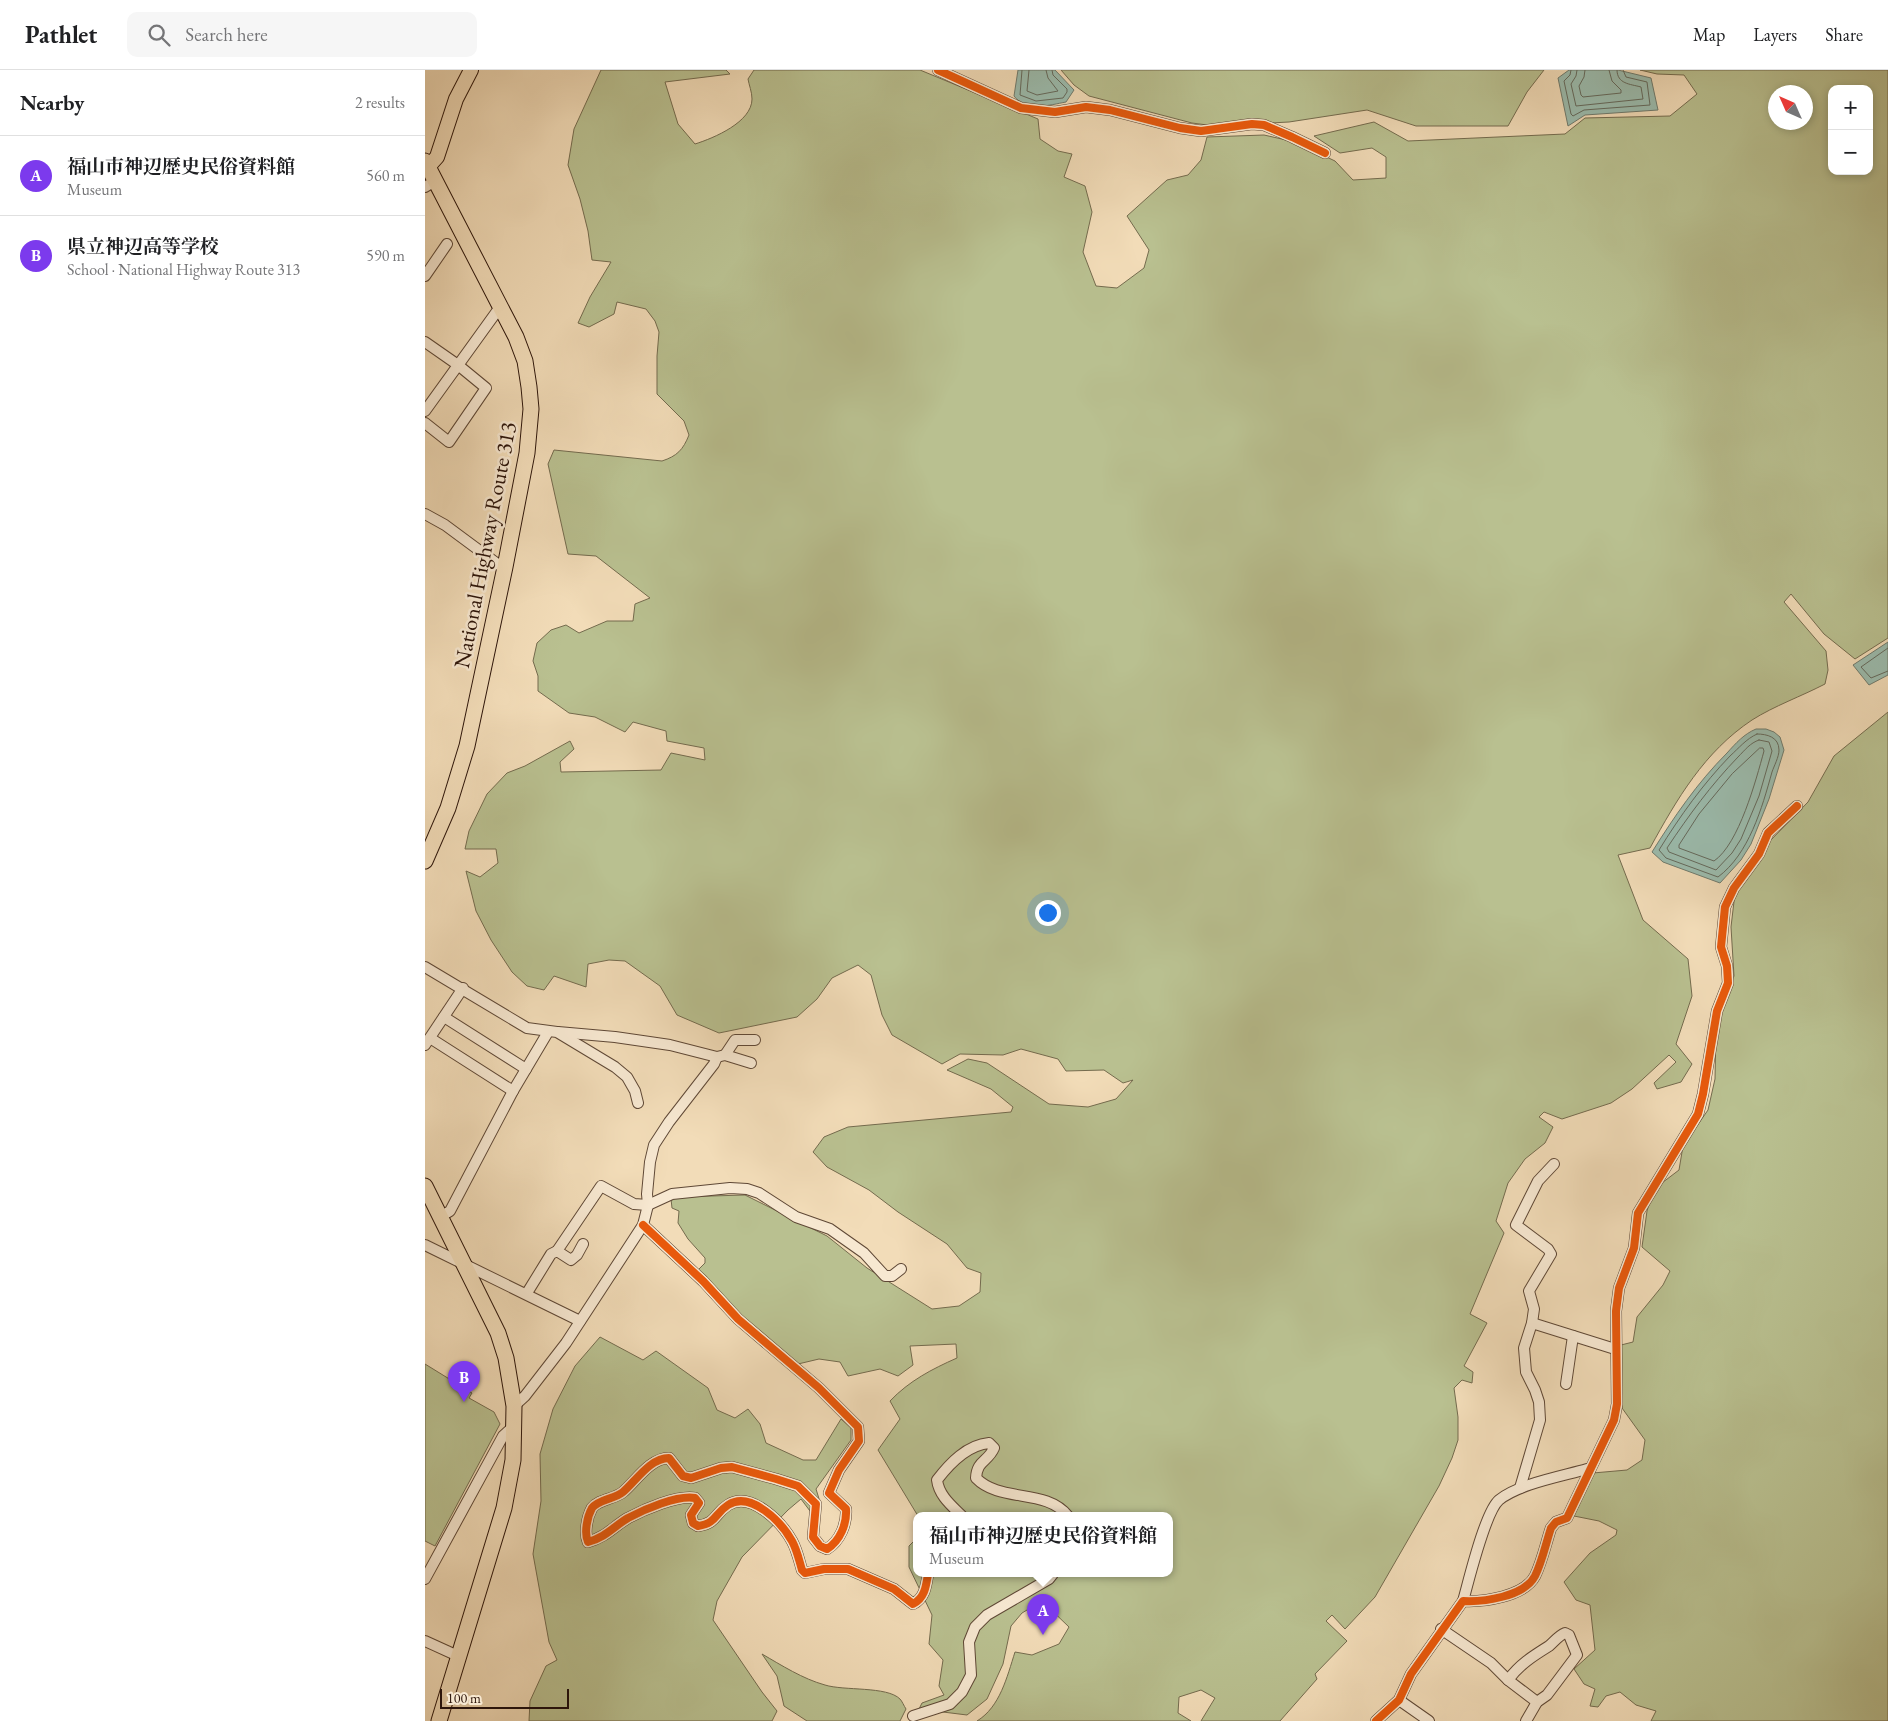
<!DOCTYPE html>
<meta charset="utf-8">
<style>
:root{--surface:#fff;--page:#f6f6f6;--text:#202124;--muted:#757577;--line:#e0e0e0;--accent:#7c3aed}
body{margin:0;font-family:"EB Garamond","Noto Serif JP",serif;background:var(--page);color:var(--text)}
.controls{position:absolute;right:15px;top:15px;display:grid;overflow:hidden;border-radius:10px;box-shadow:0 2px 8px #0003}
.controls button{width:45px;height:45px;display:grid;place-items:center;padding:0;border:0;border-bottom:1px solid var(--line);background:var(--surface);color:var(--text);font:25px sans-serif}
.compass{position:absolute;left:1343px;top:15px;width:45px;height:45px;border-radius:50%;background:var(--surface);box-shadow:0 2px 8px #0003;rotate:315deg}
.scale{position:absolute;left:15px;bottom:12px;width:129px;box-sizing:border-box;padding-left:5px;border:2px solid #2e160b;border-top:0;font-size:14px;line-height:18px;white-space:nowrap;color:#2e160b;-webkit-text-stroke:4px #f7e8d1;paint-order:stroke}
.you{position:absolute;left:622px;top:842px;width:18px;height:18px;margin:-12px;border:4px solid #fff;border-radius:50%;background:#1a73e8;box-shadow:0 0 0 8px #1a73e833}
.badge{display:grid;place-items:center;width:32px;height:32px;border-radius:50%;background:var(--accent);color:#fff;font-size:16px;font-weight:700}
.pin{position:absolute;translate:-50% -41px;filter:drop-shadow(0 1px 2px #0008)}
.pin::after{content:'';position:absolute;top:26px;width:18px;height:15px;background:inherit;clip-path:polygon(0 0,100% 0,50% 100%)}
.popup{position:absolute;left:488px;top:1442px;width:260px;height:65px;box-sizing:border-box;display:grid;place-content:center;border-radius:10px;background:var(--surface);filter:drop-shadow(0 1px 4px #0005);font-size:16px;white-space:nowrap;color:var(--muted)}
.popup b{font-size:19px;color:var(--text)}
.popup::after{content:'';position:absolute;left:50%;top:100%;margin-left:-10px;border:10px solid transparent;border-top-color:var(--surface)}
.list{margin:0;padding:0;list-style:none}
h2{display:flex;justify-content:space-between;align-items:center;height:65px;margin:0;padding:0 20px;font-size:21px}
h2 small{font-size:16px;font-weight:400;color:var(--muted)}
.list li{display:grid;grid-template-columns:32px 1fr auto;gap:15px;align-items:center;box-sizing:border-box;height:80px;padding:0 20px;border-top:1px solid var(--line)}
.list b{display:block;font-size:19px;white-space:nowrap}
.list p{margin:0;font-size:16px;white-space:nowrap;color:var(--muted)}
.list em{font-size:16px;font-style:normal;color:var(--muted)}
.icon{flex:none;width:28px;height:28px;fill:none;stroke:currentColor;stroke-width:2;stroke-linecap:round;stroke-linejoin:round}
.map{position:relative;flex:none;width:1463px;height:1651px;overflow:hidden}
header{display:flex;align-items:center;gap:30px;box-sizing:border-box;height:70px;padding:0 25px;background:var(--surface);border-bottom:1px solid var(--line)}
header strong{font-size:24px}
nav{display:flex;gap:28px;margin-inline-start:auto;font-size:18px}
.search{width:350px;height:45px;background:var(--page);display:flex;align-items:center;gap:12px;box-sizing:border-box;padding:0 18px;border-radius:10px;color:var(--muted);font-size:19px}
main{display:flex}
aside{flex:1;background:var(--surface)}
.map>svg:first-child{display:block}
.green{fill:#b9c090;stroke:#746b4e;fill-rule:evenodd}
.water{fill:#9bbcae;stroke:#6f7a6d}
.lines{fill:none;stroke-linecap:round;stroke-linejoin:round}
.shore{stroke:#64695c;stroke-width:1}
.minor-casing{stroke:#5f4836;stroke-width:12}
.major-casing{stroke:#2e160b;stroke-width:16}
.highway-casing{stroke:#2e160b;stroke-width:17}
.minor{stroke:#f7e8d1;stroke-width:10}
.major{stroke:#f2dcb8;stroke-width:14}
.highway{stroke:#f2dcb8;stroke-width:15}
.cycleway-casing{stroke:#f7e8d1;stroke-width:11}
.cycleway{stroke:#e8590c;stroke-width:8}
.labels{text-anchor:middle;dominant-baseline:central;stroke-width:5;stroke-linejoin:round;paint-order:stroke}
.street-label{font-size:22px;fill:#2e160b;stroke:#f7e8d1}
</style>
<header>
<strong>Pathlet</strong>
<div class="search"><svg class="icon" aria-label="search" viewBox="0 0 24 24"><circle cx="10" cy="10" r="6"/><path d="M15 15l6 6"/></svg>Search here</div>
<nav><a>Map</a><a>Layers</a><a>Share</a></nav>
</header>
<main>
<aside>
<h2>Nearby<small>2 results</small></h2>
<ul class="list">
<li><span class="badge">A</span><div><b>福山市神辺歴史民俗資料館</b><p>Museum</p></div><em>560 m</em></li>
<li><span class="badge">B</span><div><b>県立神辺高等学校</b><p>School · National Highway Route 313</p></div><em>590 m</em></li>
</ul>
</aside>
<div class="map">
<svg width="1463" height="1651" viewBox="0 0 1463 1651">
<rect width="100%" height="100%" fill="#f2dcb8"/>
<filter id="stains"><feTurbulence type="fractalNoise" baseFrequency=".004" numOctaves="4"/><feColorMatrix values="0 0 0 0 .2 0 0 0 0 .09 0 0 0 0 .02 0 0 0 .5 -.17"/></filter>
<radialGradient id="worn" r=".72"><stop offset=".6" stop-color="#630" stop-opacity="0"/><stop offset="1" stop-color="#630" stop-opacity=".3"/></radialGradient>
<g class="green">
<path d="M176,0H301L305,4L240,12L253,54L270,74C289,68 327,52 327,29C327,22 324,15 323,9L329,0H495L613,49L615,69L633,81L647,84L639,107L660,116L667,142L658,182L671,216L692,218L719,198L724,180L702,146L742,110L763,105L776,90L782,67L839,65L870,72L910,91L928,110L961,108V87L947,78L915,83L889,66L949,52L983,71L1140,64L1160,48L1245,46L1272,24L1259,5L1232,4L1215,0H1463V568L1430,589L1399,564L1366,524L1359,532L1401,581L1403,600L1400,614C1377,626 1349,636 1327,650C1279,682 1252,729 1225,778L1193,785L1218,850L1263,889L1267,926L1251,974L1267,994L1256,1012L1232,1019L1229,1013L1251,992L1244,985L1207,1019L1186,1033L1137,1049L1119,1042L1114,1047L1128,1057L1120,1073L1100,1089L1083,1113L1071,1151L1079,1163L1045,1244L1062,1253L1039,1296L1048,1302L1047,1313L1037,1310L1029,1318L1033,1347V1370L1027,1388L1014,1416L950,1527L920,1559L907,1545L901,1551L922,1571L890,1604L892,1609L855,1651H776L790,1628L776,1620L754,1627L753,1643L766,1651H552C575,1637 582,1607 590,1582L607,1585L634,1574L644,1557L617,1531L597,1543L586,1556L578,1594L562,1629L542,1645L494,1639L497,1633L519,1625L514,1616L518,1590L504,1574L507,1545L484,1497V1476L492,1468V1504H744V1446H493L453,1380L475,1349L465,1331C484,1311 507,1299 532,1288L531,1274L485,1276L488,1295L473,1306L455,1299L423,1306L415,1292L394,1289L373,1294L322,1252L273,1200L280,1193V1188L263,1169L253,1153L254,1141L247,1138L246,1129L252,1127L320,1125L402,1166L442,1198L507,1239L534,1236L555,1222L556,1203L542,1198L522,1174L473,1142L444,1120L402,1097L388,1082L399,1067L423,1057L586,1042L588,1037L566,1019L522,1000L543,989L562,993L624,1034L663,1037L691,1029L708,1010L698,1013L679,1000L641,1001L633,989L596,979L578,985L535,984L517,994L467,965L457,945L446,905L433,895L407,908L392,929L372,947L294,963L252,945L235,916L200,891L184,890L163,894L161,917L129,906L119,920L102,916L87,902L66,870L51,841L41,801L55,807L73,793L71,779H40L44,761L62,724L82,703L100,696L145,671L149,679L135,692L136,702L236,700L246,683L280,690L279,678L242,671L241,661L208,652L200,662L170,647L144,643L113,621V606L108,591L112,573L126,560L141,555L154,563L182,551H208L210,534L225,528L171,486L143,484L123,394L129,380L237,391C252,386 258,380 264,365L259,351L232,324V286L234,262L230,251L221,239L192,232L189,244L164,257L153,253L165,227L186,192L167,190L163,161L155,129L143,95L149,59ZM1407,19H1444V101H1407ZM1350,22H1380V52H1350Z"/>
<polygon points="636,0 1119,0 1102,22 1083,56 991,56 942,40 864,52 790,56 767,53 664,26 649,15"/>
<polygon points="1463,642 1463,1651 1226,1651 1231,1641 1211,1635 1195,1622 1181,1626 1173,1637 1165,1636 1170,1619 1159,1614 1149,1599 1170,1580 1165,1535 1151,1530 1139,1512 1165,1483 1191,1465 1192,1460 1174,1451 1149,1446 1168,1403 1202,1400 1217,1390 1220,1370 1197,1338 1192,1276 1208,1272 1212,1247 1238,1215 1245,1201 1217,1177 1222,1141 1229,1119 1254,1100 1258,1076 1283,1040 1290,1009 1291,959 1297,933 1309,906 1306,857 1310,823 1345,771 1383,732 1409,686"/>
<polygon points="175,1267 218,1290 231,1281 283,1318 292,1340 310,1348 323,1339 335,1354 341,1373 378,1390 391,1390 416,1349 426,1358 426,1370 391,1419 395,1432 394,1453 376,1429 363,1440 317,1487 292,1531 288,1550 337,1622 352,1641 347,1651 104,1651 105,1631 121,1596 132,1590 124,1572 108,1484 116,1431 115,1384 128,1339 150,1296"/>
<polygon points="0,1294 47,1323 44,1328 69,1342 75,1354 10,1476 0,1471"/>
<path d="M337,1584C356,1595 378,1609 400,1615C419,1621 462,1616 475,1629C477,1631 479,1636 481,1639L475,1651H382L359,1636L352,1606Z"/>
</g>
<g class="water">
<path d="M593,0H630L649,20L641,32C625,35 601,42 589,26Z"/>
<polygon points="1144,0 1193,0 1226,8 1233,40 1160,45 1143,56 1133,8"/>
<polygon points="1463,572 1463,605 1444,615 1428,595"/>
<path d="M1331,659H1341L1349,662L1355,667L1359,680L1344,729L1326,774L1316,790L1295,813L1238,792L1227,782C1249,747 1272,713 1302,683C1311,673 1319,664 1331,659Z"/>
</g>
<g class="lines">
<g class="shore">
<polyline points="597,0 595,25 611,31 638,28 642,22 642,19 628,5 627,0"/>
<polyline points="604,0 602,21 612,25 633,21 623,8 621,0"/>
<polyline points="1146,0 1145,5 1139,11 1146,44 1148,46 1159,40 1225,35 1222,12 1201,7 1198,0"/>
<path d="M1152,0L1151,6L1146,14L1151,36L1218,29L1216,17C1205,14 1192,14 1192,0"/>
<polyline points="1160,0 1159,7 1154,16 1156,25 1158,27 1196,23 1196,20 1187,11 1184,0"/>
<polyline points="1463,578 1436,597 1446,608 1463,601"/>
<path d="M1332,664C1342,664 1354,667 1354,680C1354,687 1349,696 1347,702C1337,738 1324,784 1293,807L1241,788L1234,780C1255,746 1278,714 1305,686C1314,678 1321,669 1332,664Z"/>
<path d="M1334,670L1344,672L1347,681L1334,726L1316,769L1307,783L1291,800L1244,782L1242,778C1264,745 1286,715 1313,687C1320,680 1325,673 1334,670Z"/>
<path d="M1335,678H1338L1339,681C1331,710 1314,774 1289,791L1254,778V775L1274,744L1307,704Z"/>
</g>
<g class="minor-casing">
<g id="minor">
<polyline points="513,0 596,38 630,42 661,37 685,40 755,58 776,61 827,54 839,55 867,67 900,83"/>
<polyline points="0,117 10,111"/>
<polyline points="0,206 22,174"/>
<polyline points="0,272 33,295 61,318 24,372 0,353"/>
<polyline points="0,341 75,237"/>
<polyline points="0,444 20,455 74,495 80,497"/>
<polyline points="0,897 102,958 132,962 190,997 202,1007 210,1021 213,1033"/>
<polyline points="19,947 101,999"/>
<polyline points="133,962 190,967 245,975 292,987 300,985 326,993"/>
<polyline points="5,968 88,1021"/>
<polyline points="0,975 38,918"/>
<polyline points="300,985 310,970 330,970"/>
<polyline points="15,1147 25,1141 88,1021 123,962"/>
<path d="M218,1155L278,1211L313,1249L394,1318L433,1357L434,1371L414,1400L404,1423L421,1439C422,1454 415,1471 402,1479L395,1476L388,1467L391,1434L373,1416L351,1409L307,1397L296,1398L266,1408L258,1406L244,1388C225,1388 211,1411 198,1422C190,1429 174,1429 167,1438C162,1447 159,1463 163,1472C181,1467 188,1457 203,1448C220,1439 252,1425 270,1428L274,1433L266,1445L268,1453L273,1456C292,1453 289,1444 303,1435C326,1420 357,1453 367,1471C372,1480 374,1490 377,1500L380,1503L399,1499H423L469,1519L488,1534C500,1528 501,1516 503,1504"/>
<polyline points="0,1175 155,1251"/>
<polyline points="132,1181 176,1116 209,1134 223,1135 247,1124 305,1118 322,1119 334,1123 371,1147 405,1159 439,1183 460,1206 467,1206 476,1199"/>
<polyline points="102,1223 126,1184 132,1181 146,1190 152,1185 158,1174"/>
<polyline points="1107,1253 1190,1279"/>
<polyline points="1141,1314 1148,1266"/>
<polyline points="89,1336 100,1326 141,1273 218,1155 223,1135 222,1124 225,1092 229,1075 244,1052 289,994 292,987"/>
<polyline points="1095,1418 1115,1350 1114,1332 1110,1320 1101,1302 1099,1278 1107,1253 1109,1239 1104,1221 1126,1184 1123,1179 1091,1155 1113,1111 1129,1094"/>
<path d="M537,1446C527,1436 514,1426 512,1410C525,1393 542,1375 564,1373L569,1378C563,1392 552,1390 551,1408C575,1433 621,1418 643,1446"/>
<polyline points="0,1509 78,1366 90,1355"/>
<path d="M1038,1531C1044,1510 1060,1442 1074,1430C1093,1414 1138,1406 1162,1399L1165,1400"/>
<polyline points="1016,1559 1066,1593 1083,1610 1112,1632"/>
<polyline points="0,1571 33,1586"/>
<path d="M1083,1610C1095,1594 1108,1586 1124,1576C1129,1572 1133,1566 1140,1563L1144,1565L1152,1585L1122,1625L1112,1632L1101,1651"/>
<polyline points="974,1630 1004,1651"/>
<polyline points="488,1646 525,1634 537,1622 546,1605 544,1572 550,1557 562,1545 624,1509 628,1504"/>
<path d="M951,1651L974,1630L986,1604L1038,1531C1058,1532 1099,1527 1110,1506C1117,1492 1121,1473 1126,1458L1131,1452L1142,1448L1189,1350L1192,1334L1191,1241L1194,1218L1209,1178L1213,1143L1273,1044L1278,1024L1292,941L1303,913L1302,896L1296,877L1300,837L1309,818L1334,784L1343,763L1372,736"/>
</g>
</g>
<g class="major-casing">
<polyline id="major" points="3,97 12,87 31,29 46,0"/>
</g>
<g class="highway-casing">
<g id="highway">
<polyline points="0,91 91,267 100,291 104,317 106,339 102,383 80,497 42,676 23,738 0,791"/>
<polyline points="0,1116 73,1263 81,1288 89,1336 88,1390 79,1438 14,1651"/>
</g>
</g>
<use href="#minor" class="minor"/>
<use href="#major" class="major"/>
<use href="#highway" class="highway"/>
<g class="cycleway-casing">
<g id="cycleway">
<polyline points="513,0 596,38 630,42 661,37 685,40 755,58 776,61 827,54 839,55 867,67 900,83"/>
<path d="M218,1155L278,1211L313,1249L394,1318L433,1357L434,1371L414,1400L404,1423L421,1439C422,1454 415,1471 402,1479L395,1476L388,1467L391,1434L373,1416L351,1409L307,1397L296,1398L266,1408L258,1406L244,1388C225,1388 211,1411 198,1422C190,1429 174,1429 167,1438C162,1447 159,1463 163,1472C181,1467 188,1457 203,1448C220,1439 252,1425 270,1428L274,1433L266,1445L268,1453L273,1456C292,1453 289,1444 303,1435C326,1420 357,1453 367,1471C372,1480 374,1490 377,1500L380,1503L399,1499H423L469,1519L488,1534C500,1528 501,1516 503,1504"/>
<path d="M951,1651L974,1630L986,1604L1038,1531C1058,1532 1099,1527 1110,1506C1117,1492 1121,1473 1126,1458L1131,1452L1142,1448L1189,1350L1192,1334L1191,1241L1194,1218L1209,1178L1213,1143L1273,1044L1278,1024L1292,941L1303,913L1302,896L1296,877L1300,837L1309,818L1334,784L1343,763L1372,736"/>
</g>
</g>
<use href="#cycleway" class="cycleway"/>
</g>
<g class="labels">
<g class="street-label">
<text transform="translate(60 475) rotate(-79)">National Highway Route 313</text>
</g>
</g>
<rect width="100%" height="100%" filter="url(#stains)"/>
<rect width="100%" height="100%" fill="url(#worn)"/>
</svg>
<div class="controls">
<button>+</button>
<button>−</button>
</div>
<svg class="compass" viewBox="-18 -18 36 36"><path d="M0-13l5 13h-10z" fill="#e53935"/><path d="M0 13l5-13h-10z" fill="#757577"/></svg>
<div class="scale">100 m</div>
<div class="you"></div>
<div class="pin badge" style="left:618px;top:1565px">A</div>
<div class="popup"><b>福山市神辺歴史民俗資料館</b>Museum</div>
<div class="pin badge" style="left:39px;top:1332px">B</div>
</div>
</main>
